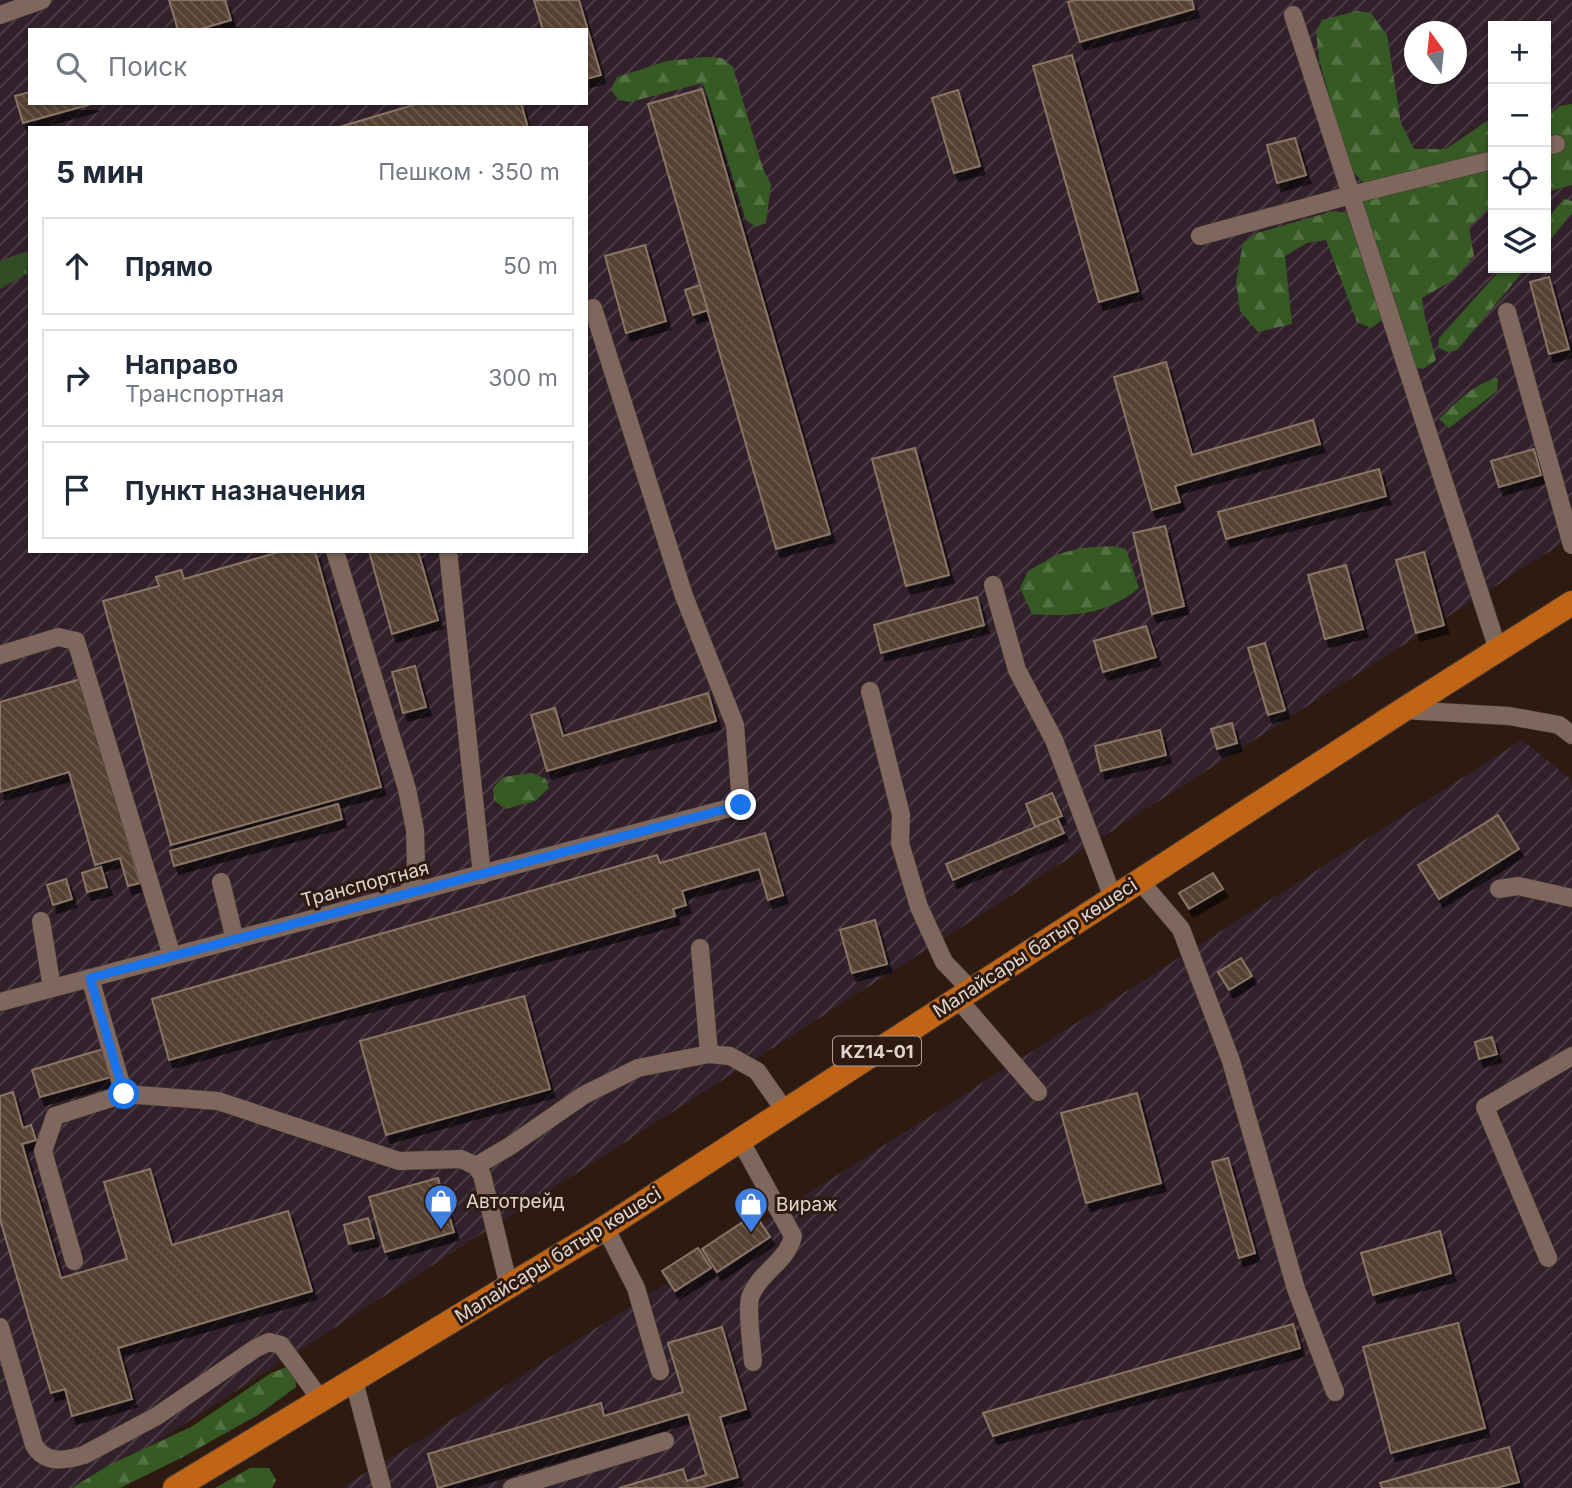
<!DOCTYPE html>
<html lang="ru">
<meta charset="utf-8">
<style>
:root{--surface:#fff;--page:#f6f6f7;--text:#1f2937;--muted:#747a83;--line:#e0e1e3}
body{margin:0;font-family:Inter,sans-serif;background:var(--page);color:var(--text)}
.controls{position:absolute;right:21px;top:21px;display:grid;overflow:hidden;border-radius:0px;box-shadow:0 2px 5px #0004}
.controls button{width:63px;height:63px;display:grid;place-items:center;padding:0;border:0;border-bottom:2px solid var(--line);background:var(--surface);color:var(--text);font:35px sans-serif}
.compass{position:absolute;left:1404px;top:21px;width:63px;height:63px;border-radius:50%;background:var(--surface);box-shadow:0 2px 5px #0004;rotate:345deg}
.stop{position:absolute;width:21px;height:21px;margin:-16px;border:5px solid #1a73e8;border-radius:50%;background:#fff}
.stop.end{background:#1a73e8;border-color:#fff;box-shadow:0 2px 7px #0008}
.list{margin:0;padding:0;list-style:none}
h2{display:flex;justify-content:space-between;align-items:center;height:91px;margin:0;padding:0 28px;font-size:30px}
h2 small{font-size:23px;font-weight:400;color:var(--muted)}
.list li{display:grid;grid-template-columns:46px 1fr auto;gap:21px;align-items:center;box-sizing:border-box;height:98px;margin:0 14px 14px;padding:0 14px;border:2px solid var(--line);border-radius:0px}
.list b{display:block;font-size:26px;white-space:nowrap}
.list p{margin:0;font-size:23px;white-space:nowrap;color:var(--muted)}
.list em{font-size:23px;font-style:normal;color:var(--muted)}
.icon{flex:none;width:38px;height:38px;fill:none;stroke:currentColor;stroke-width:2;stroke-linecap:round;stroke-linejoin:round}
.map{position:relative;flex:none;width:1572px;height:1488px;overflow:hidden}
.search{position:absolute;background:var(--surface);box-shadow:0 2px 5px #0004;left:28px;top:28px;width:560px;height:77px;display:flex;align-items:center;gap:18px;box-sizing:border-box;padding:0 24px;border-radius:0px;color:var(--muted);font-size:26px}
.panel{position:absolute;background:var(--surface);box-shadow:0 2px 5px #0004;left:28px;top:126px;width:560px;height:427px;border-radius:0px}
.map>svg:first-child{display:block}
.industrial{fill:url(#industrial-furrows);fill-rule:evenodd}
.grass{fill:url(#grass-tufts)}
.forest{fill:url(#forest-firs)}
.building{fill:url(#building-back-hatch);stroke:#897565;stroke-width:2;filter:url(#shadow)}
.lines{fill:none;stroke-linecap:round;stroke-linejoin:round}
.minor-casing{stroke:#463732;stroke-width:19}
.highway-casing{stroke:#463732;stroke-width:26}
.minor{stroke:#7e675c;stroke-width:18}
.highway{stroke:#c06515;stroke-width:24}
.route{stroke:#1a73e8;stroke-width:9}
.labels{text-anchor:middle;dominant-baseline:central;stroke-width:6;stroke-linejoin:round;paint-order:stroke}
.shield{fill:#2d1b12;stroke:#ab9c96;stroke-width:2}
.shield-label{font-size:18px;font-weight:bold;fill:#e1d4ce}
.street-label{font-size:19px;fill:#e1d4ce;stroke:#2d1b12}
.poi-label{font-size:19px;fill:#e1d4ce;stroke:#2d1b12;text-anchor:start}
</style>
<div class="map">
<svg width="1572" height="1488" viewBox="0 0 1572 1488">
<defs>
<pattern id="industrial-furrows" width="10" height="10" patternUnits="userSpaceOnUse" patternTransform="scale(1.75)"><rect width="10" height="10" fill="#32212b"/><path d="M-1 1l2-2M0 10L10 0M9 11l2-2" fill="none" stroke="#4f4049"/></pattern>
<pattern id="grass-tufts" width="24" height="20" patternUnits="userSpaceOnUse" patternTransform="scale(1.75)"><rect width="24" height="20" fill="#324d25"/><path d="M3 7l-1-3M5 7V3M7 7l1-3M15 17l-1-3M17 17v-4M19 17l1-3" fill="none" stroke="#4f6643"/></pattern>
<pattern id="forest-firs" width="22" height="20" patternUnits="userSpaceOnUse" patternTransform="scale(1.75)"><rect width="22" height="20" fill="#365a23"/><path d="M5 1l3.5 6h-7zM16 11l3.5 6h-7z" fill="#537142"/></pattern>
<pattern id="building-back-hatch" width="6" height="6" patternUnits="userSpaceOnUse" patternTransform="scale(1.75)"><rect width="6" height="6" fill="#544233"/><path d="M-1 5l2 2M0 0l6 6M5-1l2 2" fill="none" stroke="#6c5c4f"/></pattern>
<filter id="shadow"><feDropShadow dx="4.5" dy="8" stdDeviation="0" flood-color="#0009"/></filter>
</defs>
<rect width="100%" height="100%" fill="#2d1b12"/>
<g class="industrial">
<path d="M0,0H1572V537L84,1488H0ZM1493,26H1546V268H1493ZM30,30H586V103H30ZM1414,32H1456V74H1414ZM30,128H586V551H30Z"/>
<polygon points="1522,740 1572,780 1572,1488 340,1488 420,1440"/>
</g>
<polygon class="grass" points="30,250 30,272 0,289 0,261"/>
<g class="forest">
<polygon points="1357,11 1371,13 1387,35 1401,123 1414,149 1446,149 1487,121 1493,121 1493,166 1367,186 1349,168 1319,59 1316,32 1322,20"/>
<polygon points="705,57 722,58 733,67 763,169 771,184 766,223 756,227 746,220 703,83 630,102 619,100 611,90 617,77 667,61"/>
<polygon points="1572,104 1572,185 1546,192 1546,117 1560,106"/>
<polygon points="1493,167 1493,207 1488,209 1469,227 1474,256 1453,280 1422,298 1425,317 1436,360 1423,369 1414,367 1360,203 1373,196"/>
<polygon points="1564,199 1572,201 1572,213 1546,245 1546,220"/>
<polygon points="1333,211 1347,213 1382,320 1371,328 1357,322 1326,240 1307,243 1285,256 1292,324 1258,332 1240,311 1236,282 1243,243 1257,233"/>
<polygon points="1502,268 1526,268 1457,350 1448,352 1438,348 1439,338"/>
<path d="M1498,378L1497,391L1449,428L1439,419C1456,403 1474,383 1498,378Z"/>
<path d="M1113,546L1126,549L1139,588C1105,615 1074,617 1032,614L1020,588L1028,571L1056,555L1080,548Z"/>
<polygon points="532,773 546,779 549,788 535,801 505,809 494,800 493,788 503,777"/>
<polygon points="287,1367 295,1375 296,1387 258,1415 183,1457 120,1488 72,1488 109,1465 191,1427 271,1373"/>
<polygon points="250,1468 269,1468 276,1480 272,1488 215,1488"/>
</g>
<g class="building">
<polygon points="169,0 225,0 231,20 197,30 178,30"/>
<polygon points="534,0 579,0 601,75 586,79 586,30 543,30"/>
<polygon points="1075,0 1192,0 1194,9 1080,42 1068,2"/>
<polygon points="1072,55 1138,291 1099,302 1033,66"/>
<polygon points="702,89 830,534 776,549 648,104"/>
<polygon points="958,90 980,166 954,173 932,98"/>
<polygon points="30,92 30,103 95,103 23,123 15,96"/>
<polygon points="420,103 521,103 528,128 336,128"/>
<polygon points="1295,138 1306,175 1277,183 1267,145"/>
<polygon points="645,245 666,321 626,333 605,256"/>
<polygon points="1549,277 1569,349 1549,354 1530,282"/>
<polygon points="700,285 708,310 693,315 685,290"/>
<polygon points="1166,362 1192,455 1313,420 1320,444 1175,486 1180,502 1152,510 1114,377"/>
<polygon points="915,448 949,575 906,586 872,459"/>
<polygon points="1534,449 1541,475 1499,487 1491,461"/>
<polygon points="1379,469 1386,496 1226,539 1218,512"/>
<polygon points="1165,526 1184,606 1152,614 1133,533"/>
<polygon points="283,551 315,551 381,787 171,845 103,601 159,586 156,577 181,570 184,579"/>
<polygon points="369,551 418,551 438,620 392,634"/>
<polygon points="1424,552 1444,625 1416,633 1396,560"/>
<polygon points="1346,565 1363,629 1325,639 1308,575"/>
<polygon points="977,597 984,625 881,653 874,625"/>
<polygon points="1146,626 1156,657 1103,672 1094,641"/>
<polygon points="1265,643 1285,710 1268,715 1248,648"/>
<polygon points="415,666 426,707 403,713 392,672"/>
<polygon points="81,679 140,883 128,886 120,858 95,865 69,772 0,792 0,702"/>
<polygon points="708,693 716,721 547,771 531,715 555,708 563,736"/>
<polygon points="1232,723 1237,743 1217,749 1211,729"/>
<polygon points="1160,730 1166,755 1101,771 1095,746"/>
<polygon points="1052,793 1062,816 1035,827 1026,804"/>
<polygon points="338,804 342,819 174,866 170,851"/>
<polygon points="1498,815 1519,849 1439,899 1418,865"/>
<polygon points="1057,818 1064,833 953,880 946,864"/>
<polygon points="765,833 783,895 768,900 759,869 682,891 686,905 673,909 675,916 169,1060 152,999 657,855 660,863"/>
<polygon points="101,867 107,887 87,892 82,873"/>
<polygon points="1213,873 1223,889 1189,909 1179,893"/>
<polygon points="66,879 72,899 53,905 47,885"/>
<polygon points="875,920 887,964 852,973 840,930"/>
<polygon points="1241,958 1252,976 1229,990 1218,972"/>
<polygon points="524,996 550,1089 386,1135 360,1041"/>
<polygon points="1492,1037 1497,1054 1479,1059 1475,1042"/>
<polygon points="110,1047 118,1075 40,1097 32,1070"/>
<polygon points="13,1092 23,1128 31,1125 36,1140 22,1144 61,1278 127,1259 104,1182 150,1169 172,1245 288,1211 312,1291 118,1348 132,1399 72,1416 65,1389 51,1393 0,1219 0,1096"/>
<polygon points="1137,1093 1161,1183 1086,1203 1061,1113"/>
<polygon points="1228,1158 1255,1253 1239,1258 1212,1162"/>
<polygon points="438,1178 454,1232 385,1252 369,1197"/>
<polygon points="755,1214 770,1237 717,1272 702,1249"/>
<polygon points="368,1218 374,1238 349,1244 344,1225"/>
<polygon points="1440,1231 1451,1273 1373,1295 1361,1253"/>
<polygon points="698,1248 711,1268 675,1291 662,1271"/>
<polygon points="1458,1323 1485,1428 1391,1453 1363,1347"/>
<polygon points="1293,1324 1300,1348 993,1436 983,1413"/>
<polygon points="722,1327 746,1409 720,1417 738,1477 700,1488 619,1488 683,1469 687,1481 706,1475 688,1414 438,1488 428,1454 601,1403 604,1416 683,1392 668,1343"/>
<polygon points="1509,1447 1519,1482 1496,1488 1382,1488 1380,1483"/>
</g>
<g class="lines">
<g class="minor-casing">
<g id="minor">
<polyline points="0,15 42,0"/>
<polyline points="1293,15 1498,650"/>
<polyline points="1546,147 1556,144"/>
<polyline points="1200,236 1351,195 1493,160"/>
<polyline points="1507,312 1572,545"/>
<polyline points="335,551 407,789 415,830 416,866 408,894"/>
<polyline points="448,551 482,875"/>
<polyline points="993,585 1017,670 1054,740 1113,898"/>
<polyline points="0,655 58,637 76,641 172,956"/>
<polyline points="870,691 901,815 900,843 919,907 944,962 971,990"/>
<polyline points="1403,710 1509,716 1559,725 1572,735"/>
<polyline points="1140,881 1181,929 1231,1061 1296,1289 1335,1392"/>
<polyline points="221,882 235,940"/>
<polyline points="1499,889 1518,886 1572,898"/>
<polyline points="41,921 52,988"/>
<polyline points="700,948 709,1054"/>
<polyline points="958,999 1038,1092"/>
<polyline points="0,1002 741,805 735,725 684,596 593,308"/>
<polyline points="124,1094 218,1101 399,1161 461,1159 476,1166 482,1175 509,1287"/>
<path d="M740,1140L793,1236C787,1262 760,1272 751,1295C746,1306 752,1347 753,1362"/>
<polyline points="476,1166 510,1146 584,1095 638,1068 709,1054 730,1056 757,1071 785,1111"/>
<polyline points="605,1227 636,1288 660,1371"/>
<polyline points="1548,1258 1485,1107 1572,1056"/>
<polyline points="74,1261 43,1151 55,1116 124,1094 90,978"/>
<path d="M0,1327L34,1445C45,1464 64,1461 84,1455L157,1416L256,1348L269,1342L281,1345L321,1400"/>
<polyline points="354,1381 382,1488"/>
<polyline points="512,1488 665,1441"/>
</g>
</g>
<g class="highway-casing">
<polyline id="highway" points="175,1488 597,1233 1403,710 1572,603"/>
</g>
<use href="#minor" class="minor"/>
<use href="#highway" class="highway"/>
</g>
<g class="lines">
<polyline class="route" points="124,1094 90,978 741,805"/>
</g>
<defs>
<g id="shop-pin" transform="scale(1.75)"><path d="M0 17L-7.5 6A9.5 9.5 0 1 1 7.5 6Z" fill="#3f7fe0" stroke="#2d1b12"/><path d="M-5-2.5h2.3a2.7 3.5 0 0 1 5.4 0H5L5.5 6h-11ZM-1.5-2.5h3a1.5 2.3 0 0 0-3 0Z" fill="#fff"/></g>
</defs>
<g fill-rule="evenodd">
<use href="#shop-pin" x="441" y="1201"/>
<use href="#shop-pin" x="751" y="1204"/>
</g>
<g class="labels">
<rect class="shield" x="833" y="1036.5" width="88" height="29" rx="5"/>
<g class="shield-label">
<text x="877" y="1051">KZ14-01</text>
</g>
<g class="street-label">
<text transform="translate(365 884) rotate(-15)">Транспортная</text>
<text transform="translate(1035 948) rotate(-33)">Малайсары батыр көшесі</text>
<text transform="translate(558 1255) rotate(-32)">Малайсары батыр көшесі</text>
</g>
<g class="poi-label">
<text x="466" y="1201">Автотрейд</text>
<text x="776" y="1204">Вираж</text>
</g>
</g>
</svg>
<div class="controls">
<button>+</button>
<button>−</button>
<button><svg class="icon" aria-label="locate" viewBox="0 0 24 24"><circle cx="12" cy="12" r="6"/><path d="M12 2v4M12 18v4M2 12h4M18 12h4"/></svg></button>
<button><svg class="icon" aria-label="layers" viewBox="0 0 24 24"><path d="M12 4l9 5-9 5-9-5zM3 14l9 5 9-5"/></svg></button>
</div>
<svg class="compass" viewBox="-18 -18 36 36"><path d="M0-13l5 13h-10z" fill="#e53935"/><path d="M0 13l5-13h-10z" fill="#747a83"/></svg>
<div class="stop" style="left:124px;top:1094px"></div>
<div class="stop end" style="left:741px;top:805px"></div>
<div class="search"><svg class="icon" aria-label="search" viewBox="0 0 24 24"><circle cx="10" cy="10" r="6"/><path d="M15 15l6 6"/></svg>Поиск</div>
<section class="panel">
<h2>5 мин<small>Пешком · 350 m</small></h2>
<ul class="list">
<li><svg class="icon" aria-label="ahead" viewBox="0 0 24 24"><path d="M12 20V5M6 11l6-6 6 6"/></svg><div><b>Прямо</b></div><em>50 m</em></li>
<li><svg class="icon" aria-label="right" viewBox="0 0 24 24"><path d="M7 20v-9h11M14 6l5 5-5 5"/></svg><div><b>Направо</b><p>Транспортная</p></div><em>300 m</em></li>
<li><svg class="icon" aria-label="arrive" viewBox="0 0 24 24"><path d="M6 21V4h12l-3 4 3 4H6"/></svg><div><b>Пункт назначения</b></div></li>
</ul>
</section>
</div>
